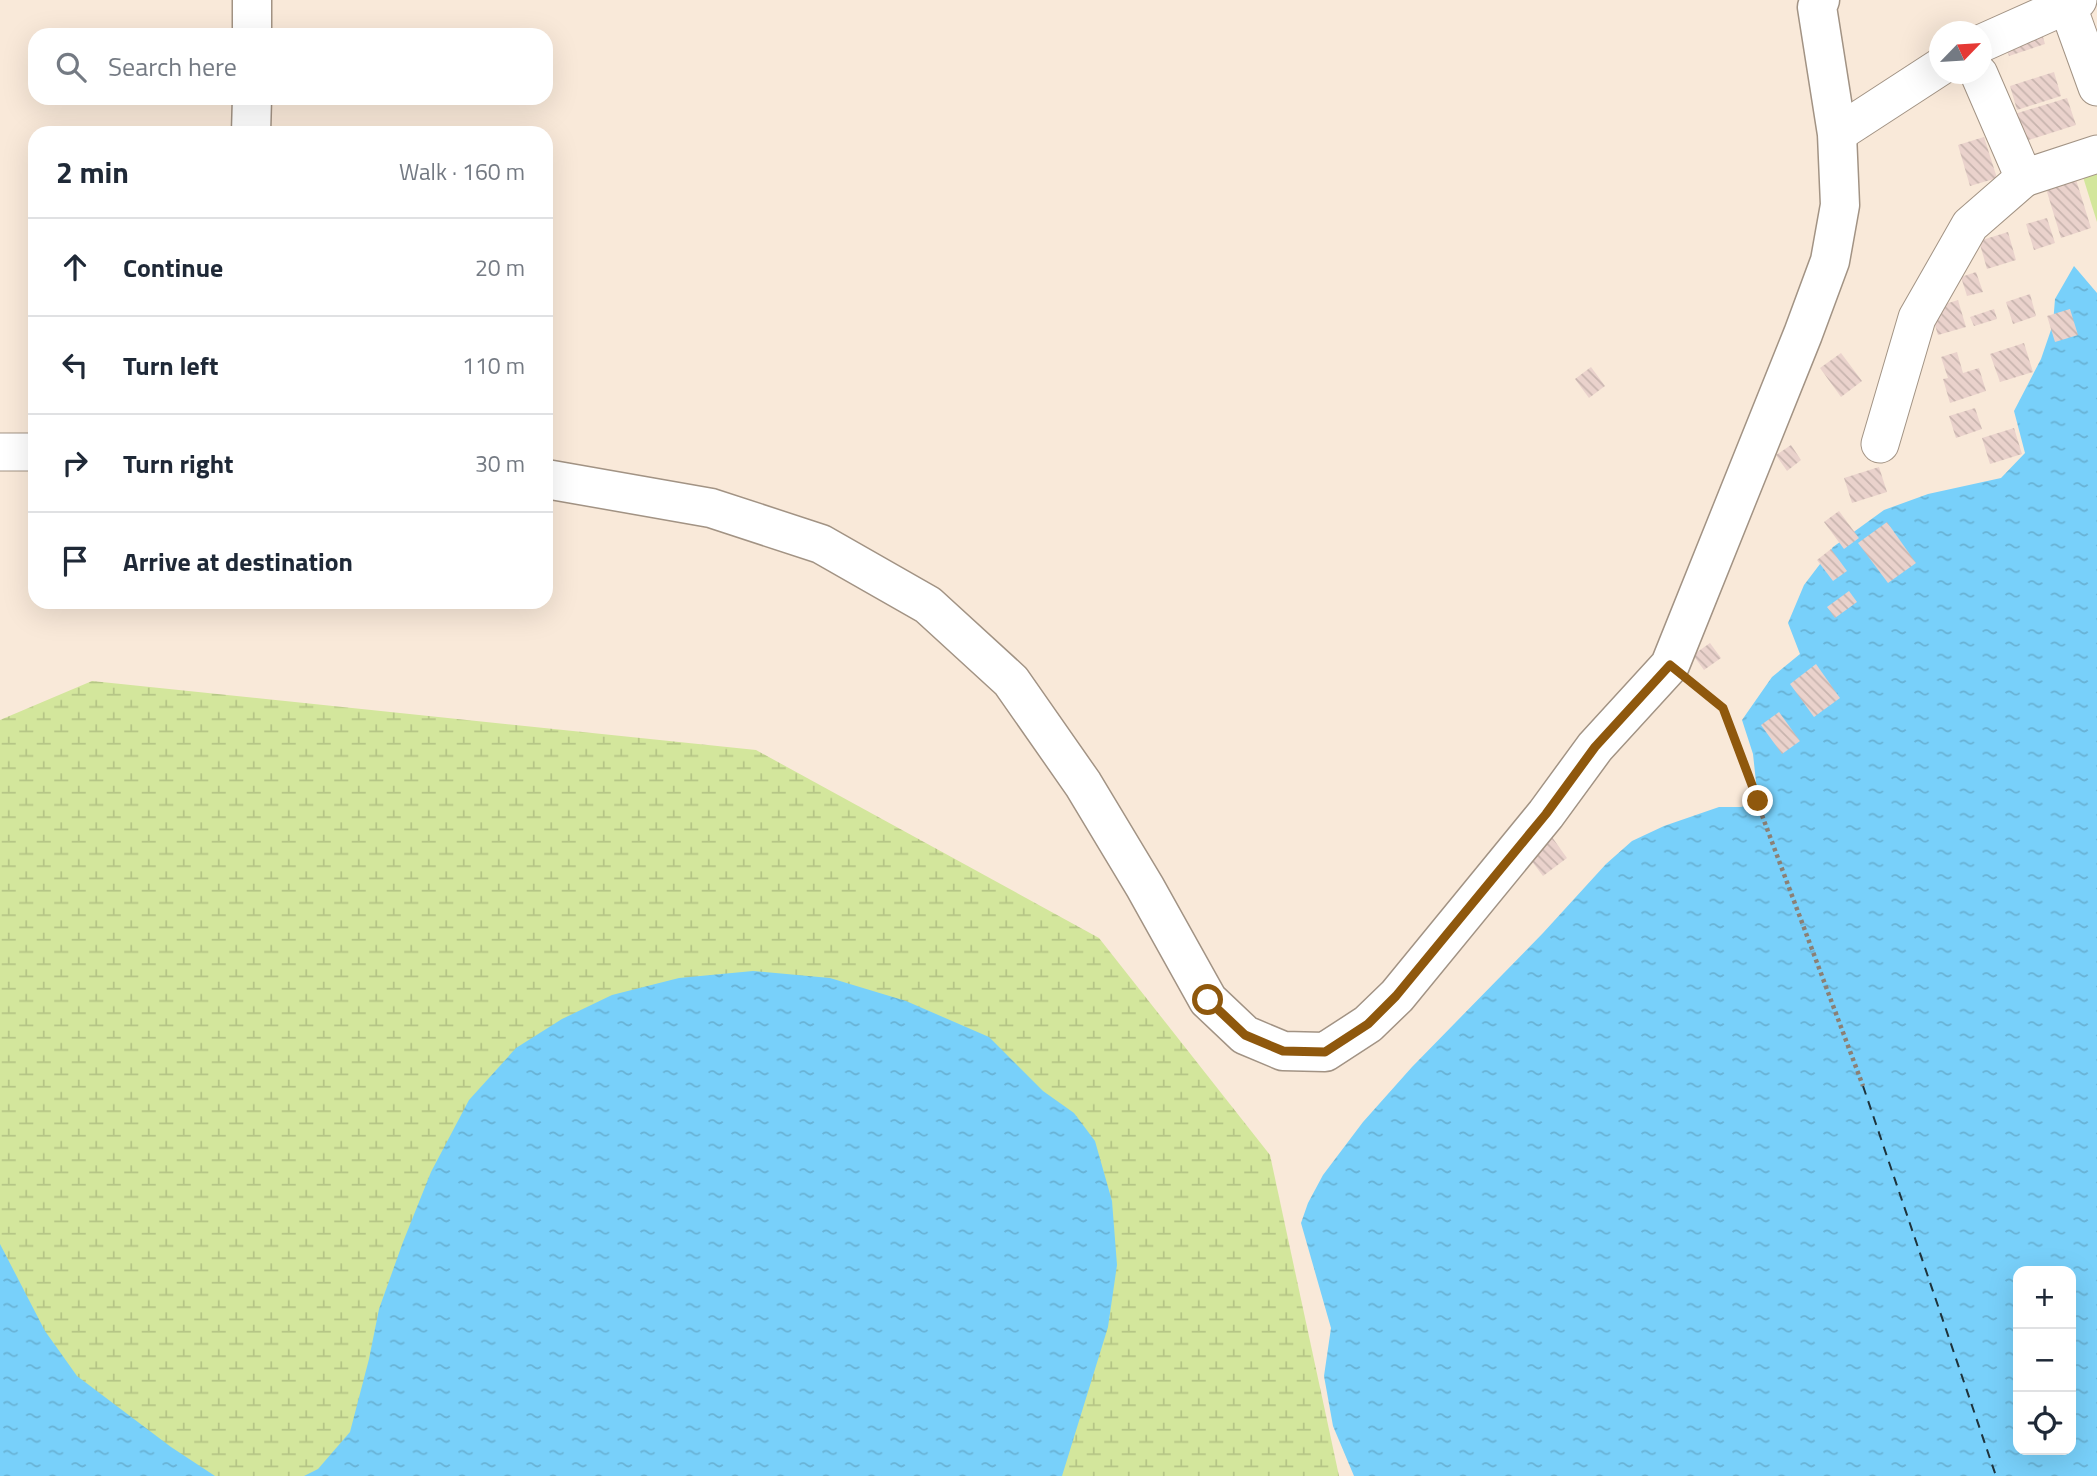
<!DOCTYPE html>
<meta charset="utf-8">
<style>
:root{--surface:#fff;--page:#f2f2f3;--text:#1f2937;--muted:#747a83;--line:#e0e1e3}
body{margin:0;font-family:"Titillium Web",sans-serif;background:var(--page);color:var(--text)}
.controls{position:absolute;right:21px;bottom:21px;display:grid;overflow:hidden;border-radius:14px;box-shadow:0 7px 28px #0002}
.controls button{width:63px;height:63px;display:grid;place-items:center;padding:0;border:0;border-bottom:2px solid var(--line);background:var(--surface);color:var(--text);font:35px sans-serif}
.compass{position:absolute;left:1929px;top:21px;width:63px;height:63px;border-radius:50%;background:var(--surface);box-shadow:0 7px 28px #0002;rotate:65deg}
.stop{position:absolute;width:21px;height:21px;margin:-16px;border:5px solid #8f580d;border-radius:50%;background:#fff}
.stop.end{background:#8f580d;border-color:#fff;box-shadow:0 2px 7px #0008}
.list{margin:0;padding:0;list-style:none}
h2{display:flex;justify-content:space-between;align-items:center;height:91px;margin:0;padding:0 28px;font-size:30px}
h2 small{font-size:23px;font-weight:400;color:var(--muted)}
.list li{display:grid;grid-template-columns:46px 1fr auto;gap:21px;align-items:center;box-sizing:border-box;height:98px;padding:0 28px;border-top:2px solid var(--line)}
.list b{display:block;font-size:26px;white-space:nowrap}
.list em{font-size:23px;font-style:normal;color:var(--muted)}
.icon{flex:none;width:38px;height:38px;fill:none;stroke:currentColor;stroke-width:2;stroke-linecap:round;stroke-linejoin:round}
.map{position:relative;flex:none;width:2097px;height:1476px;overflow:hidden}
.search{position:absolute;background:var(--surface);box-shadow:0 7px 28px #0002;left:28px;top:28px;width:525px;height:77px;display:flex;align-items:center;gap:18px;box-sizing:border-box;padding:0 24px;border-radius:21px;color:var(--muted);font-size:26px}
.panel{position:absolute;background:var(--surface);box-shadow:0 7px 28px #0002;left:28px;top:126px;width:525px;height:483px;border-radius:21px}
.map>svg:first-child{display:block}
.wetland{fill:url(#wetland-marsh)}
.garden{fill:#d3e69c}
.water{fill:url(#water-ripples);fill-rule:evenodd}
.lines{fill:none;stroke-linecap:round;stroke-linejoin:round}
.ferry{stroke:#1e333c;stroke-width:2;stroke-dasharray:9 7;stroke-linecap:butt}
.building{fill:url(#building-back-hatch)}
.minor-casing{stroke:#a29384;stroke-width:39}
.major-casing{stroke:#a29384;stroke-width:41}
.path{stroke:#8b8075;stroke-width:4.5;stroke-dasharray:3.5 3.5;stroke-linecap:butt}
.minor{stroke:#fff;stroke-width:37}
.major{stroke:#fff;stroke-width:38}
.route{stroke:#8f580d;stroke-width:9}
</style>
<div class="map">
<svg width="2097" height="1476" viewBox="0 0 2097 1476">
<defs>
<pattern id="wetland-marsh" width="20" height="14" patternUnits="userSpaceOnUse" patternTransform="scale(1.75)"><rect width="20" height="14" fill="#d3e69c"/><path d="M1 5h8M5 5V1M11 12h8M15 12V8" fill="none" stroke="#b5c586"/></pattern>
<pattern id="water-ripples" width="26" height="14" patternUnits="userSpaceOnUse" patternTransform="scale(1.75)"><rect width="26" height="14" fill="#78d0fa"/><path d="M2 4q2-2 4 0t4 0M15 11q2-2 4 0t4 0" fill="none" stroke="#68b2d5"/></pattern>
<pattern id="building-back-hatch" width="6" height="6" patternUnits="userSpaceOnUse" patternTransform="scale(1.75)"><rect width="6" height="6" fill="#ead2cc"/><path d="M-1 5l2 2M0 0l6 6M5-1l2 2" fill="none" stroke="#c8b4ae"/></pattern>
</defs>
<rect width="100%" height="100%" fill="#f9e9d9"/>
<polygon class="wetland" points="92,681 756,750 1099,938 1270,1155 1339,1476 0,1476 0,720"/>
<polygon class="garden" points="2097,172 2097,222 2083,177"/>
<g class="water">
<path d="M2074,266L2097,293V1476H1354L1333,1426L1324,1376L1331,1328L1301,1223L1308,1203L1323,1175L1363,1122L1412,1067L1543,933L1606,864L1632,841L1664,826L1719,807H1741L1758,801L1753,754L1742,720L1772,677L1800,654L1788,623L1804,585L1833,547L1884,510L1928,494L2001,478L2025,453L2014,411L2041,359L2053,324L2055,299ZM2018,1271H2071V1450H2018Z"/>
<polygon points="753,971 830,978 906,1001 989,1037 1043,1091 1074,1113 1095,1141 1112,1201 1117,1265 1108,1327 1062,1476 304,1476 318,1469 350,1432 369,1359 379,1309 403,1242 431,1172 469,1100 516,1048 562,1019 612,995 679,978"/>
<polygon points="0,1244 45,1331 77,1376 171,1447 215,1476 0,1476"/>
</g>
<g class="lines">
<polyline class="ferry" points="1863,1086 1996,1476"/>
</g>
<g class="building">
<polygon points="2040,27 2045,44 2009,56 2003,38"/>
<polygon points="2054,72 2061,96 2017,110 2010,86"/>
<polygon points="2067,98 2076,125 2016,144 2008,116"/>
<polygon points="1984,137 1997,178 1970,186 1958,145"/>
<polygon points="2074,173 2091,228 2061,238 2044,182"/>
<polygon points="2047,218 2055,243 2034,250 2026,224"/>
<polygon points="2008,232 2016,260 1987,269 1979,241"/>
<polygon points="1976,272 1983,292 1967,296 1961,277"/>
<polygon points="2030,294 2036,316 2013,324 2006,302"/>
<polygon points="1958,300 1966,327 1938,335 1930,309"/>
<polygon points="1994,309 1997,319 1974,326 1970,317"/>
<polygon points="2070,309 2078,335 2055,342 2047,316"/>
<polygon points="2024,343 2033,372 2000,382 1990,354"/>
<polygon points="1957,352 1963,373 1979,368 1986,391 1950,403 1943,379 1948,378 1941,357"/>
<polygon points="1841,353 1862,381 1841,397 1820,368"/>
<polygon points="1591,367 1605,386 1589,398 1575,379"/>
<polygon points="1975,408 1982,429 1956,438 1949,416"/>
<polygon points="2014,428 2022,454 1990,464 1982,438"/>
<polygon points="1791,445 1801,460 1787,471 1776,455"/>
<polygon points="1879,467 1887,492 1852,503 1844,478"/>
<polygon points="1839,511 1859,538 1844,549 1824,522"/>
<polygon points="1887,522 1916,563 1888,583 1858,543"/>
<polygon points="1831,549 1847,571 1833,581 1817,560"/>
<polygon points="1849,591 1857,602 1835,618 1827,607"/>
<polygon points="1710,643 1721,658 1704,670 1693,655"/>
<polygon points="1816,664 1840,698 1814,717 1790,684"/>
<polygon points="1779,712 1800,741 1782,754 1761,725"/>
<polygon points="1549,833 1567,858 1543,876 1524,851"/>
</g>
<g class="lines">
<g class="minor-casing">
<g id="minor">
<polyline points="2067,4 2097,87"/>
<polyline points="1982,43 2078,0"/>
<polyline points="1979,74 2024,178 2097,154"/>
<polyline points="1837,134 1940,67"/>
<polyline points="1880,444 1917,318 1970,225 2024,178"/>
<polyline points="0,452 35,452"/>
</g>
</g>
<g class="major-casing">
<g id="major">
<polyline points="252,35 252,0"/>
<polyline points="251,133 252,98"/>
<polyline points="546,479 711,508 821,544 928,605 1011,681 1083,784 1145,887 1208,1000 1245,1035 1283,1051 1325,1052 1368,1024 1397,996 1546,814 1595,747 1670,665 1803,334 1830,261 1840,205 1837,134 1817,7 1820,0"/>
</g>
</g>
<polyline class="path" points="1697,687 1722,708 1863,1086"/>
<use href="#minor" class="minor"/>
<use href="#major" class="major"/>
</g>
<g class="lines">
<polyline class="route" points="1208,1000 1245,1035 1283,1051 1325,1052 1368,1024 1396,996 1546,814 1595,747 1670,665 1723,708 1758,801"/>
</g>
</svg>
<div class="controls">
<button>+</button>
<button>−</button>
<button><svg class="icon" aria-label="locate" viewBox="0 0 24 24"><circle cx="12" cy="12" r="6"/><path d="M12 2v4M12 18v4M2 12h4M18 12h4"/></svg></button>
</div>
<svg class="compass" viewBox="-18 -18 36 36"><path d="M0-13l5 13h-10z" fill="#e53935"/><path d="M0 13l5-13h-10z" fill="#747a83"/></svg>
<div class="stop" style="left:1208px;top:1000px"></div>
<div class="stop end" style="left:1758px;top:801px"></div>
<div class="search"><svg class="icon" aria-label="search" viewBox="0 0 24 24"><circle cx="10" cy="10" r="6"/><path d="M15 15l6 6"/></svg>Search here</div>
<section class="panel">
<h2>2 min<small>Walk · 160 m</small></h2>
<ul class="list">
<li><svg class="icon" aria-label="ahead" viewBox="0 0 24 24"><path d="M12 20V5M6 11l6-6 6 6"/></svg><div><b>Continue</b></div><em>20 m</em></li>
<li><svg class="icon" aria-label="left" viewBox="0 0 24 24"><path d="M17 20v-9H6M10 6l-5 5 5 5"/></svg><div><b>Turn left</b></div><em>110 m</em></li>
<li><svg class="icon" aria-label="right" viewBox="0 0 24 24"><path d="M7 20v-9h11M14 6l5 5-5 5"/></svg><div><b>Turn right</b></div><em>30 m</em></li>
<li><svg class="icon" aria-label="arrive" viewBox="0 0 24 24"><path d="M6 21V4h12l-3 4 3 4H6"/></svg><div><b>Arrive at destination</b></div></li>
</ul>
</section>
</div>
